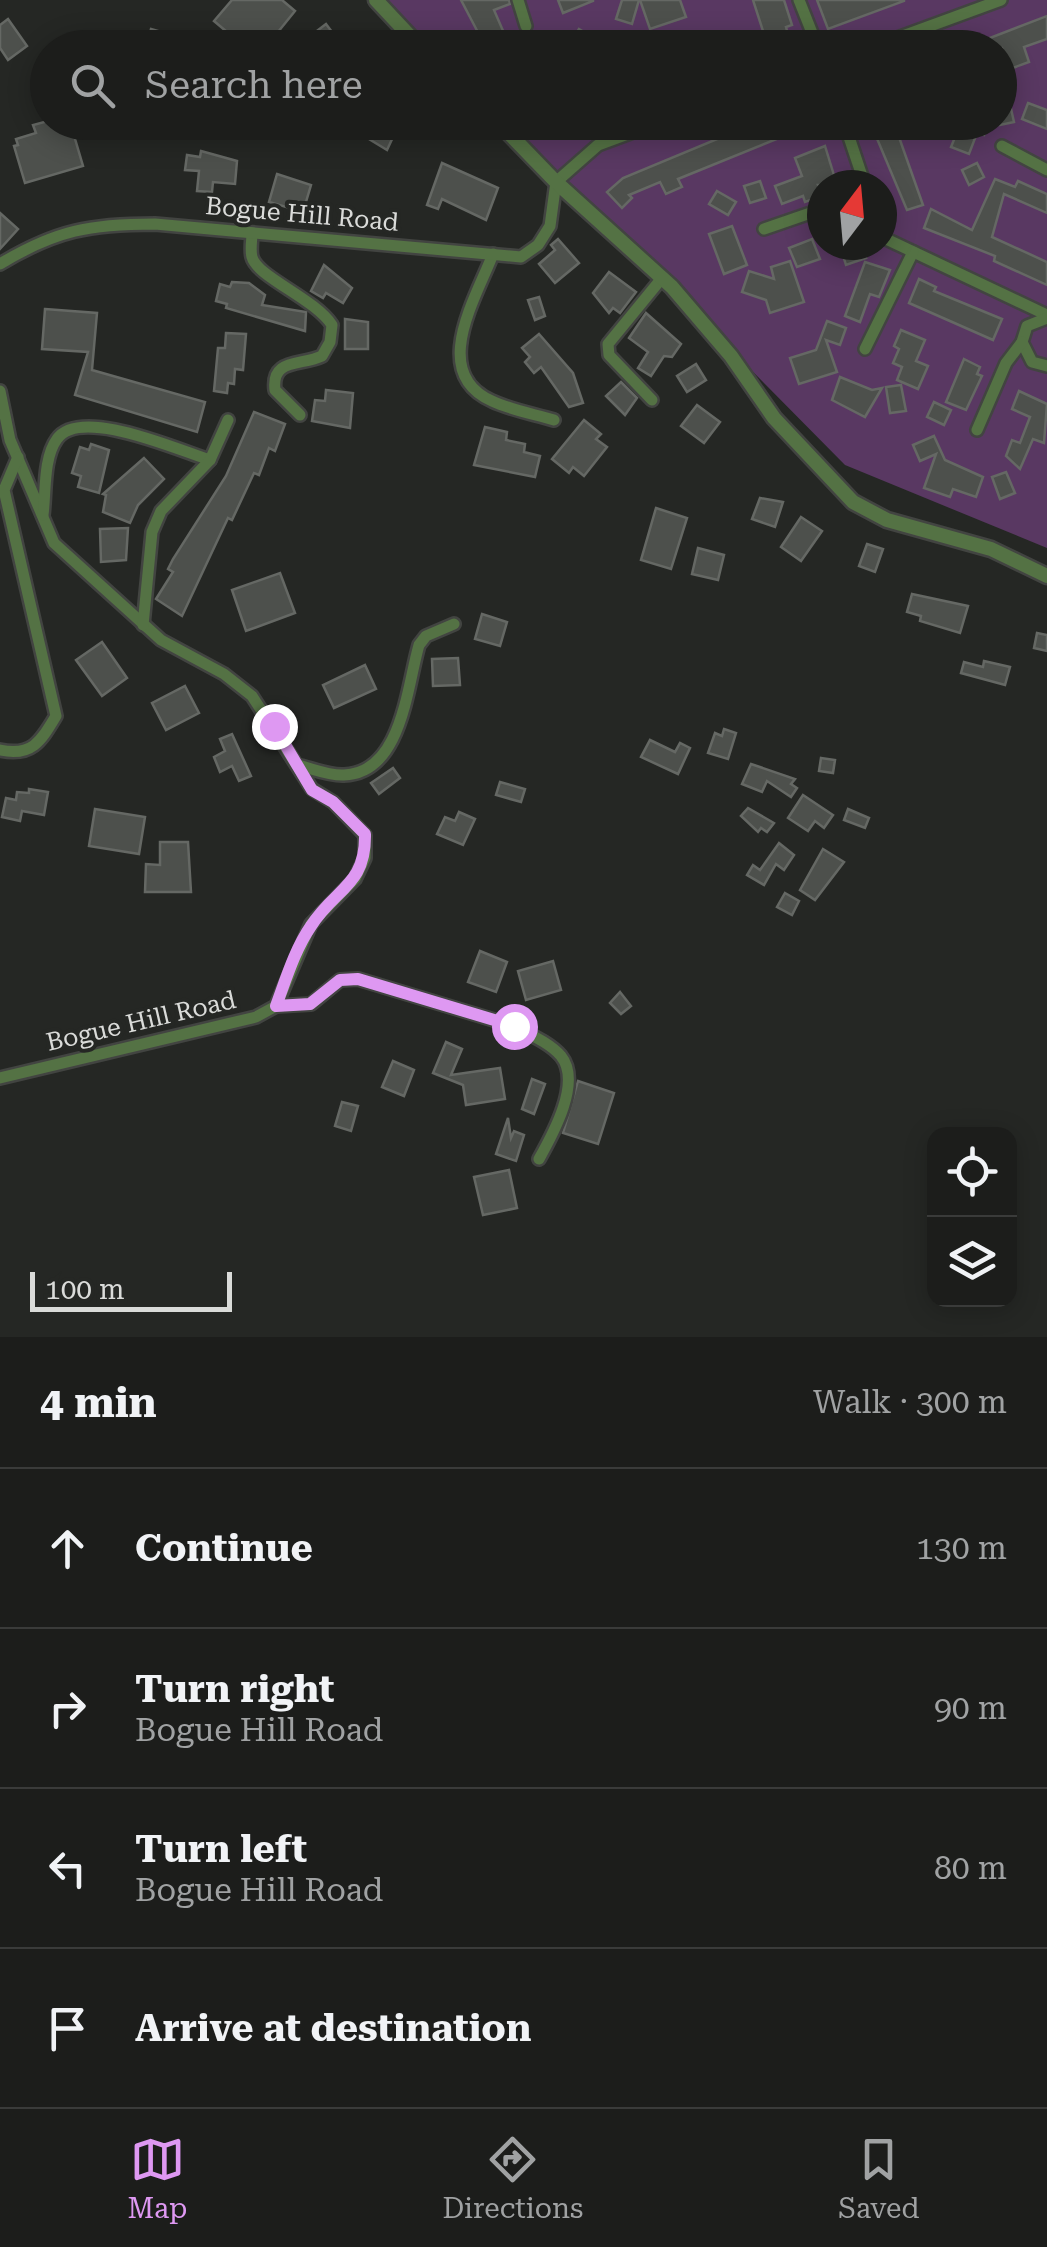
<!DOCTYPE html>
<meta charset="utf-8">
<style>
:root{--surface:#1c1d1b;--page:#252624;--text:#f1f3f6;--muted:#a0a2a3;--line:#3a3b3a;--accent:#de98f2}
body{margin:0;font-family:"Roboto Serif",serif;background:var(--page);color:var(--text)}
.controls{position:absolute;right:30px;bottom:30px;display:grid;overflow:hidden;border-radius:20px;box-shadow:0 5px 25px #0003}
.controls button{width:90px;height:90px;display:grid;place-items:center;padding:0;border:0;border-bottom:2px solid var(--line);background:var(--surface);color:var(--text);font:50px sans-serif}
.compass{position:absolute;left:807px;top:170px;width:90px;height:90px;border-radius:50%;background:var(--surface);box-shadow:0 5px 25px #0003;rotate:16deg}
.scale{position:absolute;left:30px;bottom:25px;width:202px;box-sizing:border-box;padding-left:10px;border:5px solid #dadbd9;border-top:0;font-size:28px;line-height:35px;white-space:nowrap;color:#dadbd9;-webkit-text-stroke:8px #252724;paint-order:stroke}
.stop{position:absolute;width:30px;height:30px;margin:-22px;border:8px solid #de98f2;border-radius:50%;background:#fff}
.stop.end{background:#de98f2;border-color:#fff;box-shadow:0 2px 10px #0008}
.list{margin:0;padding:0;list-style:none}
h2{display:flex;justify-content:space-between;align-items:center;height:130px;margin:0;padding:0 40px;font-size:42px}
h2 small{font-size:32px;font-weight:400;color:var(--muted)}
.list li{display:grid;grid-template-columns:65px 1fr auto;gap:30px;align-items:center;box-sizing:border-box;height:160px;padding:0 40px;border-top:2px solid var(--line)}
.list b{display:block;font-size:38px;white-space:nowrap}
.list p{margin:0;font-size:32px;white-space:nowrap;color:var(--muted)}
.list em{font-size:32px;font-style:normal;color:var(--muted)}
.icon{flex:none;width:55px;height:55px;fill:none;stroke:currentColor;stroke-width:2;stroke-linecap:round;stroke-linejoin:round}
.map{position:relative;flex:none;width:1047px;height:1337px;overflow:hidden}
.search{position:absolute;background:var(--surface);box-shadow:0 5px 25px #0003;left:30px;right:30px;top:30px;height:110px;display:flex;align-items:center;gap:25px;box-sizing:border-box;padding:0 35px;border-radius:55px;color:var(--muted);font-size:38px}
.sheet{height:770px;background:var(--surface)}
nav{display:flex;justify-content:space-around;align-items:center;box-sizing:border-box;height:140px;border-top:2px solid var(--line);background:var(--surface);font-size:28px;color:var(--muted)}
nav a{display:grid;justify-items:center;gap:5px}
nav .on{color:var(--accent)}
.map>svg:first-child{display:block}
.green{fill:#593862;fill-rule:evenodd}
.building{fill:#4d504c;stroke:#656864;stroke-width:2.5}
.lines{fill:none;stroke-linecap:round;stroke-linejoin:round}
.minor-casing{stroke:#424441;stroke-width:16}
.tertiary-casing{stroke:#424441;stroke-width:19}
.minor{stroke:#547244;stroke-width:11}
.tertiary{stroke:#547244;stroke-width:14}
.route{stroke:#de98f2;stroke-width:12}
.labels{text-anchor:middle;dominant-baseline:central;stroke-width:8;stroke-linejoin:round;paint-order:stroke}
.street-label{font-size:25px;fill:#dadbd9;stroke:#252724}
</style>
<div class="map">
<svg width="1047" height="1337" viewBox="0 0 1047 1337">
<rect width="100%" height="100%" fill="#252724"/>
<path class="green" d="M386,0H1047V548L845,465L507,123L1000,122V48L432,47ZM822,185H882V245H822Z"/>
<g class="building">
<polygon points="232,0 282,0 295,11 265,48 246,48 214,21"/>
<polygon points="461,0 509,0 510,4 494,10 504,33 483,42"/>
<polygon points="558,0 593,0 593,1 563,13"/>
<polygon points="622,0 639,0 632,24 616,19"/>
<polygon points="640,0 680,0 686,17 650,29"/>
<polygon points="753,0 784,0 792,25 786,27 792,48 723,48 763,31"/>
<polygon points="817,0 904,0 904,1 828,29"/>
<polygon points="1047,16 1047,39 1024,47 1029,62 1010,69 1002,48 964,48"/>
<polygon points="8,19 27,46 8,60 0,48 0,25"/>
<polygon points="326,24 344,48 310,48 305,40"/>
<polygon points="151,29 172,35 168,48 146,48"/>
<polygon points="579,29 611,48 578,48 570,43"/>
<polygon points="1009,100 1014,122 1000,125 1000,102"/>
<polygon points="1028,103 1047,110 1047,129 1022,119"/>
<polygon points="48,121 70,122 83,166 25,183 14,146 18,145 16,139 36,133 33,125"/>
<polygon points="341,122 400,122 387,150"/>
<polygon points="758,122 790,122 794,132 678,179 682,187 666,194 660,182 629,195 632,198 622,208 607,192 623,178"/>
<polygon points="954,122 989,122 984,135 977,133 969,154 951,147 960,125"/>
<polygon points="894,123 923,205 907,210 873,129"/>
<polygon points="825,146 837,185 818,185 822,196 805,202 803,196 782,204 775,186 802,176 795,158"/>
<polygon points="201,151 237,161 235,184 213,182 212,192 197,191 199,171 185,170 187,155 200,157"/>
<polygon points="442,163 498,188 486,220 442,199 438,209 427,205"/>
<polygon points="977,163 984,177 969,185 962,170"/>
<polygon points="277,174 311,185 303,212 269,202"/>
<polygon points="995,179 1015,187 1018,181 1047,194 1047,213 1004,194 992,237 1047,262 1047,285 994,261 995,256 924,228 931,209 972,230"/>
<polygon points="760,181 766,198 750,203 744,186"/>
<polygon points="717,191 736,202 728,215 709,204"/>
<polygon points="0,213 18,229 0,249"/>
<polygon points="732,226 747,265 724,274 709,234"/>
<polygon points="558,239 579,263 555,283 539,264 555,250 551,245"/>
<polygon points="812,239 820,259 797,267 789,248"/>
<polygon points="859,245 866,258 846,265 841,249"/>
<polygon points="790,261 804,302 770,313 766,300 742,292 749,271 774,279 771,267"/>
<polygon points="865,262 890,270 879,297 870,294 860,322 845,316"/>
<polygon points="324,265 352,288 343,303 326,293 323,298 311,291"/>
<polygon points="609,272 636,292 620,313 613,308 609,313 593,293"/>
<polygon points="919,279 936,287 934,291 1002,319 993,340 909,303"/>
<polygon points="232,282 249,283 265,295 262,305 306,312 305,331 226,308 227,304 216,301 220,284 230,287"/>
<polygon points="539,297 545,316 535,320 528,300"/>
<polygon points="45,309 97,313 92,370 205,402 197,432 75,395 88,352 42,349"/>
<polygon points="646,313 681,344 672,357 664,356 651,376 638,368 648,352 629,338"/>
<polygon points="345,319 368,322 368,349 345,349"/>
<polygon points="827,321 846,328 840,345 826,340 837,372 799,384 790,358 816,350"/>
<polygon points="901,330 925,340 916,361 928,366 918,389 897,380 902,367 893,363 899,349 894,346"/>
<polygon points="226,333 246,334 243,370 235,369 234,384 228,383 227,393 214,391 218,348 225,348"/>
<polygon points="539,334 573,373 583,403 569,407 541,367 534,373 525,362 530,357 522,348"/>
<polygon points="964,359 980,367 977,374 982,376 966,410 946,402"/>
<polygon points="696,364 706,380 687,392 677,376"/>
<polygon points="840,377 872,390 882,388 865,417 832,400"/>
<polygon points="621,382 637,398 625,415 606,396"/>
<polygon points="901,385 906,411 890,413 886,387"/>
<polygon points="326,390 353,393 350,428 312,421 315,400 325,401"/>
<polygon points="1019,391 1047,404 1044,443 1033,439 1020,469 1006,456 1012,440 1020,443 1030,417 1012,409"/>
<polygon points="934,402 951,410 944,425 927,417"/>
<polygon points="697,405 720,422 704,443 681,426"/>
<polygon points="254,412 285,424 275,451 269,448 259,475 254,473 232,520 228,518 182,616 156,599 173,572 168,569 173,559 226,476"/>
<polygon points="584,420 601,434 596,439 607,447 584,476 573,467 569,473 552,459"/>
<polygon points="485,427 507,432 506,440 525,444 524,452 540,456 535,477 474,465"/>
<polygon points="934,436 945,460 983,477 976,497 953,489 950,497 924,488 936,454 920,461 913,445"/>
<polygon points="91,444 109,450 99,493 78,487 81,476 72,473 80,447 89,450"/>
<polygon points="144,458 164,479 138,505 130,523 103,512 106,495 103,494"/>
<polygon points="1006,472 1015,493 1000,499 992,477"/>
<polygon points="760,498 783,502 775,527 752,519"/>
<polygon points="656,508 687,518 671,569 641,560"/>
<polygon points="801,517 822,531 801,561 781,547"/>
<polygon points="128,528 126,560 101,562 100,529"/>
<polygon points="867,544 883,549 875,572 859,566"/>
<polygon points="698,548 724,555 718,580 692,574"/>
<polygon points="280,573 295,613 246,631 232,590"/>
<polygon points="912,594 968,606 960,633 920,621 921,616 907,612"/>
<polygon points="482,614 507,622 500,646 475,639"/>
<polygon points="1037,633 1047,635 1047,651 1034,648"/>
<polygon points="102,642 127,678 102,696 76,660"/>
<polygon points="458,658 460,685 433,686 432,659"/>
<polygon points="984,661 1010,667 1005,685 961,673 964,662 983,667"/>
<polygon points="365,665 376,689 334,708 323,685"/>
<polygon points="185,686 199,713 166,730 152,703"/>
<polygon points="724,729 736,733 728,759 708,753 715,733 722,736"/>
<polygon points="232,734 251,776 239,781 232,766 220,772 214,757 225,751 220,739"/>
<polygon points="650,740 675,752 680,743 690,748 678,774 641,757"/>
<polygon points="821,758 835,760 833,773 819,771"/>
<polygon points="751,764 795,779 791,784 797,788 791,797 767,781 762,792 742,784"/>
<polygon points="393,768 400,778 379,794 371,783"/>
<polygon points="500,782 525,789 521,802 496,795"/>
<polygon points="29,789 48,792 44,815 22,811 20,821 2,817 6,798 16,800 17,792 29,793"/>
<polygon points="803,795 833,815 824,828 815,821 808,831 788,818"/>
<polygon points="748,808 774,823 767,832 761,828 758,832 741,816"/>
<polygon points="95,809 145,817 139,854 89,846"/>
<polygon points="848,809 869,818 865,828 844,820"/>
<polygon points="459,812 475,819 463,845 437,834 445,817 455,821"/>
<polygon points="160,842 188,842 191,892 145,892 146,864 160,865"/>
<polygon points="779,843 794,855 784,870 776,864 764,885 747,875 753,865 760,870"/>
<polygon points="823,849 844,862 815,900 800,890"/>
<polygon points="785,893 799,901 792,915 777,907"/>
<polygon points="480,951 507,962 496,992 468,982"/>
<polygon points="553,961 561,990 526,1000 518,971"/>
<polygon points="620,992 631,1006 621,1014 610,1003"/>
<polygon points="446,1042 462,1049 451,1075 500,1068 505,1099 466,1105 463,1085 433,1073"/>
<polygon points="393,1061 414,1070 404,1096 382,1087"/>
<polygon points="532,1079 545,1084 534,1114 522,1109"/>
<polygon points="578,1081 614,1093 598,1144 563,1133"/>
<polygon points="342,1102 358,1106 351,1131 335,1126"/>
<polygon points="508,1118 511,1138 514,1131 524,1135 516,1161 496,1154"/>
<polygon points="509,1170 517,1208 483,1215 474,1177"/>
</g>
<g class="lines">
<g class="minor-casing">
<g id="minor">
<polyline points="518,0 526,26"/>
<polyline points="799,0 818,48"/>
<polyline points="870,48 1001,0"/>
<polyline points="844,122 865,185"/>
<polyline points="1002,146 1047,170"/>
<polyline points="764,229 822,209"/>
<path d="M252,233C252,240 250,250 252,257C257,277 314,298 332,325L330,342L322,356C301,366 271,358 275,390L300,415"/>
<polyline points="882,233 884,238 1047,315"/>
<path d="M493,254C476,298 429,373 492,401C511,410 534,414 554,420"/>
<path d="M0,264C56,230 91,224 155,224L521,257L538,245L550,226L556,182L598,145L660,122"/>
<polyline points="1047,318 1027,326 1022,342 1032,362 1047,366"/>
<polyline points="865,349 913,252"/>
<polyline points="0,391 10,440 54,543 161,640 224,674 252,696 312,789 333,802 365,835 365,858 355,879 311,924 276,1006 256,1017 0,1078"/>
<polyline points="652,400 609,355 608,344 662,278"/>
<polyline points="977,430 1006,363 1022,342"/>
<path d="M43,515C46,493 43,458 57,439C80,406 178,450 210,460"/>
<polyline points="143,625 152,532 161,511 210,460 228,420"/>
<path d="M0,750C32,757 41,741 56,716L4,490L18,457"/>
<path d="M297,765C311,768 329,776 344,775C402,773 407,686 419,645L426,636L454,624"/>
<path d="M276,1006L311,1004L340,980L358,979L514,1026C529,1034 550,1043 561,1056C582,1082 553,1134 539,1159"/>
</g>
</g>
<g class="tertiary-casing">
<g id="tertiary">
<polyline points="376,0 421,48"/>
<polyline points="498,122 556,182 672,287 731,356 774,418 853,502 887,520 991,549 1047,576"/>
</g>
</g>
<use href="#minor" class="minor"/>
<use href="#tertiary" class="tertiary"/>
</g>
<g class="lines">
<path class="route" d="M274,726L312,790L333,802L365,834C366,886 335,888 311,926C295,949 286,979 276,1006L310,1004L340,980L358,979L514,1026"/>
</g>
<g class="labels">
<g class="street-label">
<text transform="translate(302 214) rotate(5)">Bogue Hill Road</text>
<text transform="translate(141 1021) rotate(-13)">Bogue Hill Road</text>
</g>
</g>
</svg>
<div class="controls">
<button><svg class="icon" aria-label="locate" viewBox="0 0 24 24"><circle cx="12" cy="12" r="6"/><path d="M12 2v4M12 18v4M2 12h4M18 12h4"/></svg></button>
<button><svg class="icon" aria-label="layers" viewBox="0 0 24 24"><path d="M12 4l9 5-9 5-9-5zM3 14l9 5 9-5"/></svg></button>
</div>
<svg class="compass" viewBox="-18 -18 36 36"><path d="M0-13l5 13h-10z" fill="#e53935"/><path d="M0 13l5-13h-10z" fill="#a0a2a3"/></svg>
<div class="scale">100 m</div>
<div class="stop" style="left:514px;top:1026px"></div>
<div class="stop end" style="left:274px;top:726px"></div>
<div class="search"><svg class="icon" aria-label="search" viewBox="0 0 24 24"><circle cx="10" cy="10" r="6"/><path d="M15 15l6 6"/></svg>Search here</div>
</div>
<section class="sheet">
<h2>4 min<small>Walk · 300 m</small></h2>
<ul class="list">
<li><svg class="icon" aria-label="ahead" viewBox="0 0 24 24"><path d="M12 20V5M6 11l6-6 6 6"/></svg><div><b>Continue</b></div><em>130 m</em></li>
<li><svg class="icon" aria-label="right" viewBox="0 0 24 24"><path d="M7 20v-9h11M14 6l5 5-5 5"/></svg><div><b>Turn right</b><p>Bogue Hill Road</p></div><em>90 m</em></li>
<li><svg class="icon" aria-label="left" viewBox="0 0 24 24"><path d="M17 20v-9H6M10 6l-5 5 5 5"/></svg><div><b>Turn left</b><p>Bogue Hill Road</p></div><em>80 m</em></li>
<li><svg class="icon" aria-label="arrive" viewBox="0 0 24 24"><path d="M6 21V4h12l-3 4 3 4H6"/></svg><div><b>Arrive at destination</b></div></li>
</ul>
</section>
<nav>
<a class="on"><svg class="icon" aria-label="map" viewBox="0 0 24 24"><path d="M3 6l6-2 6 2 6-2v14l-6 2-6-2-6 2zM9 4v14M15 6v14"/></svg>Map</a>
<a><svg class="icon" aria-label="directions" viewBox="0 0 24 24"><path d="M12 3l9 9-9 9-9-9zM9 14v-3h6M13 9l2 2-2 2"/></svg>Directions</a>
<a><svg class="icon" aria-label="saved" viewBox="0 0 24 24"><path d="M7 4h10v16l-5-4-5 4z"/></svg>Saved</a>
</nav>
